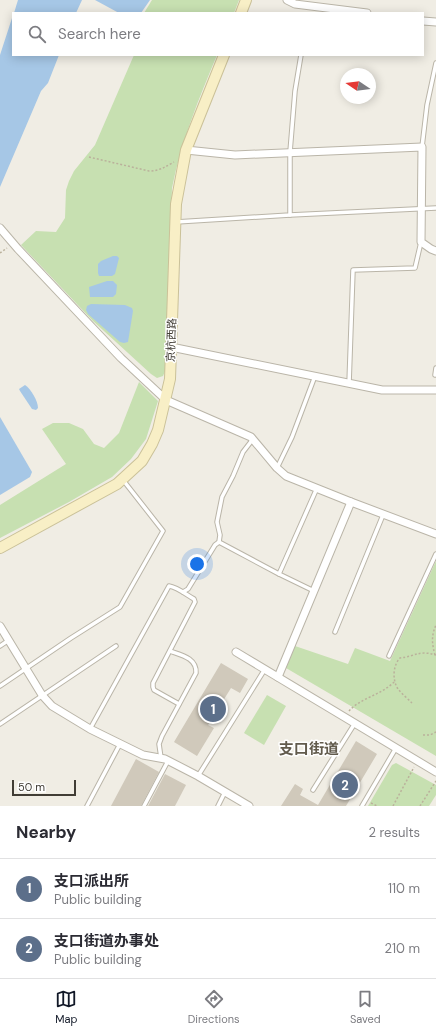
<!DOCTYPE html>
<meta charset="utf-8">
<style>
:root{--surface:#fff;--page:#f7f7f7;--text:#2b2b33;--muted:#7c7c81;--line:#e1e1e2;--accent:#111827}
body{margin:0;font-family:"DM Sans","Noto Sans SC",sans-serif;background:var(--page);color:var(--text)}
.compass{position:absolute;left:340px;top:68px;width:36px;height:36px;border-radius:50%;background:var(--surface);box-shadow:0 2px 10px #0003;rotate:283deg}
.scale{position:absolute;left:12px;bottom:10px;width:64px;box-sizing:border-box;padding-left:4px;border:2px solid #413d35;border-top:0;font-size:11px;line-height:14px;white-space:nowrap;color:#413d35;-webkit-text-stroke:3px #fff;paint-order:stroke}
.you{position:absolute;left:197px;top:564px;width:14px;height:14px;margin:-10px;border:3px solid #fff;border-radius:50%;background:#1a73e8;box-shadow:0 0 0 6px #1a73e833}
.badge{display:grid;place-items:center;width:26px;height:26px;border-radius:50%;background:var(--accent);color:#fff;font-size:13px;font-weight:700}
.pin{position:absolute;translate:-50% -50%;border:2px solid #fff;box-shadow:0 1px 4px #0006}
.list{margin:0;padding:0;list-style:none}
h2{display:flex;justify-content:space-between;align-items:center;height:52px;margin:0;padding:0 16px;font-size:17px}
h2 small{font-size:13px;font-weight:400;color:var(--muted)}
.list li{display:grid;grid-template-columns:26px 1fr auto;gap:12px;align-items:center;box-sizing:border-box;height:60px;padding:0 16px;border-top:1px solid var(--line)}
.list b{display:block;font-size:15px;white-space:nowrap}
.list p{margin:0;font-size:13px;white-space:nowrap;color:var(--muted)}
.list em{font-size:13px;font-style:normal;color:var(--muted)}
.icon{flex:none;width:22px;height:22px;fill:none;stroke:currentColor;stroke-width:2;stroke-linecap:round;stroke-linejoin:round}
.map{position:relative;flex:none;width:436px;height:806px;overflow:hidden}
.search{position:absolute;background:var(--surface);box-shadow:0 2px 10px #0003;left:12px;right:12px;top:12px;height:44px;display:flex;align-items:center;gap:10px;box-sizing:border-box;padding:0 14px;border-radius:0px;color:var(--muted);font-size:15px}
.sheet{height:172px;background:var(--surface)}
nav{display:flex;justify-content:space-around;align-items:center;box-sizing:border-box;height:56px;border-top:1px solid var(--line);background:var(--surface);font-size:11px;color:var(--muted)}
nav a{display:grid;justify-items:center;gap:2px}
nav .on{color:var(--accent)}
.map>svg:first-child{display:block}
.green{fill:#c7e0b1}
.water{fill:#a6c7e6}
.building{fill:#d0c9bb}
.lines{fill:none;stroke-linecap:round;stroke-linejoin:round}
.lane-casing{stroke:#bab5a8;stroke-width:5.5}
.street-casing{stroke:#bab5a8;stroke-width:9}
.secondary-casing{stroke:#cac198;stroke-width:12}
.path{stroke:#bab19b;stroke-width:1.5;stroke-dasharray:2 2;stroke-linecap:butt}
.lane{stroke:#fff;stroke-width:3.5}
.street{stroke:#fff;stroke-width:7}
.secondary{stroke:#f8efc6;stroke-width:10}
.labels{text-anchor:middle;dominant-baseline:central;stroke-width:3;stroke-linejoin:round;paint-order:stroke}
.street-label{font-size:11px;fill:#413d35;stroke:#fff}
.district-label{font-size:15px;font-weight:bold;fill:#625b4d;stroke:#fff}
</style>
<div class="map">
<svg width="436" height="806" viewBox="0 0 436 806">
<rect width="100%" height="100%" fill="#f0ede4"/>
<g class="green">
<polygon points="152,0 239,0 234,13 144,13"/>
<path d="M134,55H217C199,98 181,142 172,188L166,369L163,376L157,378L151,374L93,321L21,245L36,231L56,232L65,218L66,190L69,181L74,171L95,145Z"/>
<polygon points="139,382 158,401 146,439 131,459 112,477 69,502 0,538 0,505 66,464 42,429 53,423 69,423 83,429 94,444 104,448 119,433"/>
<polygon points="436,561 436,756 286,668 295,646 348,664 355,648 390,661"/>
<polygon points="267,695 286,706 264,745 244,733"/>
<polygon points="396,763 436,785 436,795 429,806 368,806 392,765"/>
</g>
<g class="water">
<polygon points="18,0 82,0 76,13 14,13"/>
<polygon points="95,0 150,0 141,13 119,13"/>
<polygon points="13,15 13,55 59,55 48,83 41,91 0,187 0,55"/>
<polygon points="113,256 117,256 119,258 115,274 112,276 99,276 98,273 98,264 101,261"/>
<polygon points="107,281 113,281 117,285 116,294 113,297 90,297 89,287"/>
<polygon points="91,304 125,305 132,308 133,311 128,342 124,343 120,342 88,314 86,310 87,306"/>
<path d="M25,385C31,389 38,401 38,408L36,410L32,409L20,391L19,389Z"/>
<polygon points="0,417 32,472 30,477 0,495"/>
</g>
<g class="building">
<polygon points="221,663 248,679 240,693 231,688 208,725 214,728 197,756 174,742"/>
<polygon points="356,741 377,754 346,806 281,806 295,784 303,789 300,795 318,805"/>
<polygon points="136,759 159,772 141,806 111,806"/>
<polygon points="165,774 186,785 175,806 148,806"/>
</g>
<g class="lines">
<g class="lane-casing">
<g id="lane">
<polyline points="422,147 427,105 436,63"/>
<polyline points="290,215 436,208"/>
<polyline points="176,222 290,215 290,152 295,91 301,55"/>
<polyline points="435,375 436,368"/>
<polyline points="349,384 353,270 415,268 421,242"/>
<polyline points="277,468 292,437 315,376"/>
<polyline points="219,542 279,574"/>
<polyline points="314,591 279,574 317,488"/>
<polyline points="183,592 188,589 215,545 219,542 220,535 217,522 222,497 233,476 243,452 253,439"/>
<polyline points="335,632 383,515"/>
<polyline points="0,646 9,640"/>
<polyline points="389,656 436,554"/>
<polyline points="0,686 71,638 120,607 163,531 123,480"/>
<polyline points="0,724 116,646"/>
<path d="M90,729L169,586C177,587 187,595 194,599L195,602L153,683V687L154,690L179,704"/>
<path d="M161,758L159,744L162,736L196,673C197,658 181,655 170,651"/>
<polyline points="198,776 265,669"/>
<polyline points="313,790 355,723"/>
<polyline points="87,806 120,744"/>
<polyline points="144,806 168,761"/>
<polyline points="218,806 225,792"/>
<polyline points="362,806 396,748"/>
</g>
</g>
<g class="street-casing">
<g id="street">
<polyline points="287,0 295,4 367,13"/>
<polyline points="423,21 436,22"/>
<polyline points="186,150 235,155 422,147 421,242 431,249 436,251"/>
<polyline points="0,228 18,249 121,358 166,400 251,437 277,468 286,476 351,502 436,534"/>
<polyline points="171,347 382,390 436,390"/>
<polyline points="0,626 42,695 52,706 90,729 143,755 165,759 198,776 249,806"/>
<polyline points="236,652 436,772"/>
<polyline points="278,677 351,502"/>
</g>
</g>
<g class="secondary-casing">
<g id="secondary">
<polyline points="241,13 246,0"/>
<polyline points="0,548 117,484 142,461 152,444 158,430 170,379 176,204 186,150 224,55"/>
</g>
</g>
<g class="path">
<path d="M89,157L149,171C159,171 165,167 174,162"/>
<polyline points="0,253 7,248"/>
<path d="M435,655C432,644 431,636 436,625"/>
<path d="M412,703C408,699 402,694 398,689C392,680 393,665 400,658C416,656 419,650 436,655"/>
<path d="M349,711C360,698 382,695 395,681"/>
<polyline points="423,735 430,735 436,732"/>
<polyline points="371,803 377,806"/>
<polyline points="393,806 414,767"/>
<polyline points="420,806 436,781"/>
</g>
<use href="#lane" class="lane"/>
<use href="#street" class="street"/>
<use href="#secondary" class="secondary"/>
</g>
<g class="labels">
<g class="street-label">
<text transform="translate(171 340) rotate(-88)">京杭西路</text>
</g>
<g class="district-label">
<text x="309" y="749">支口街道</text>
</g>
</g>
</svg>
<svg class="compass" viewBox="-18 -18 36 36"><path d="M0-13l5 13h-10z" fill="#e53935"/><path d="M0 13l5-13h-10z" fill="#7c7c81"/></svg>
<div class="scale">50 m</div>
<div class="you"></div>
<div class="pin badge" style="left:213px;top:709px;background:#5c6f8a">1</div>
<div class="pin badge" style="left:345px;top:785px;background:#5c6f8a">2</div>
<div class="search"><svg class="icon" aria-label="search" viewBox="0 0 24 24"><circle cx="10" cy="10" r="6"/><path d="M15 15l6 6"/></svg>Search here</div>
</div>
<section class="sheet">
<h2>Nearby<small>2 results</small></h2>
<ul class="list">
<li><span class="badge" style="background:#5c6f8a">1</span><div><b>支口派出所</b><p>Public building</p></div><em>110 m</em></li>
<li><span class="badge" style="background:#5c6f8a">2</span><div><b>支口街道办事处</b><p>Public building</p></div><em>210 m</em></li>
</ul>
</section>
<nav>
<a class="on"><svg class="icon" aria-label="map" viewBox="0 0 24 24"><path d="M3 6l6-2 6 2 6-2v14l-6 2-6-2-6 2zM9 4v14M15 6v14"/></svg>Map</a>
<a><svg class="icon" aria-label="directions" viewBox="0 0 24 24"><path d="M12 3l9 9-9 9-9-9zM9 14v-3h6M13 9l2 2-2 2"/></svg>Directions</a>
<a><svg class="icon" aria-label="saved" viewBox="0 0 24 24"><path d="M7 4h10v16l-5-4-5 4z"/></svg>Saved</a>
</nav>
